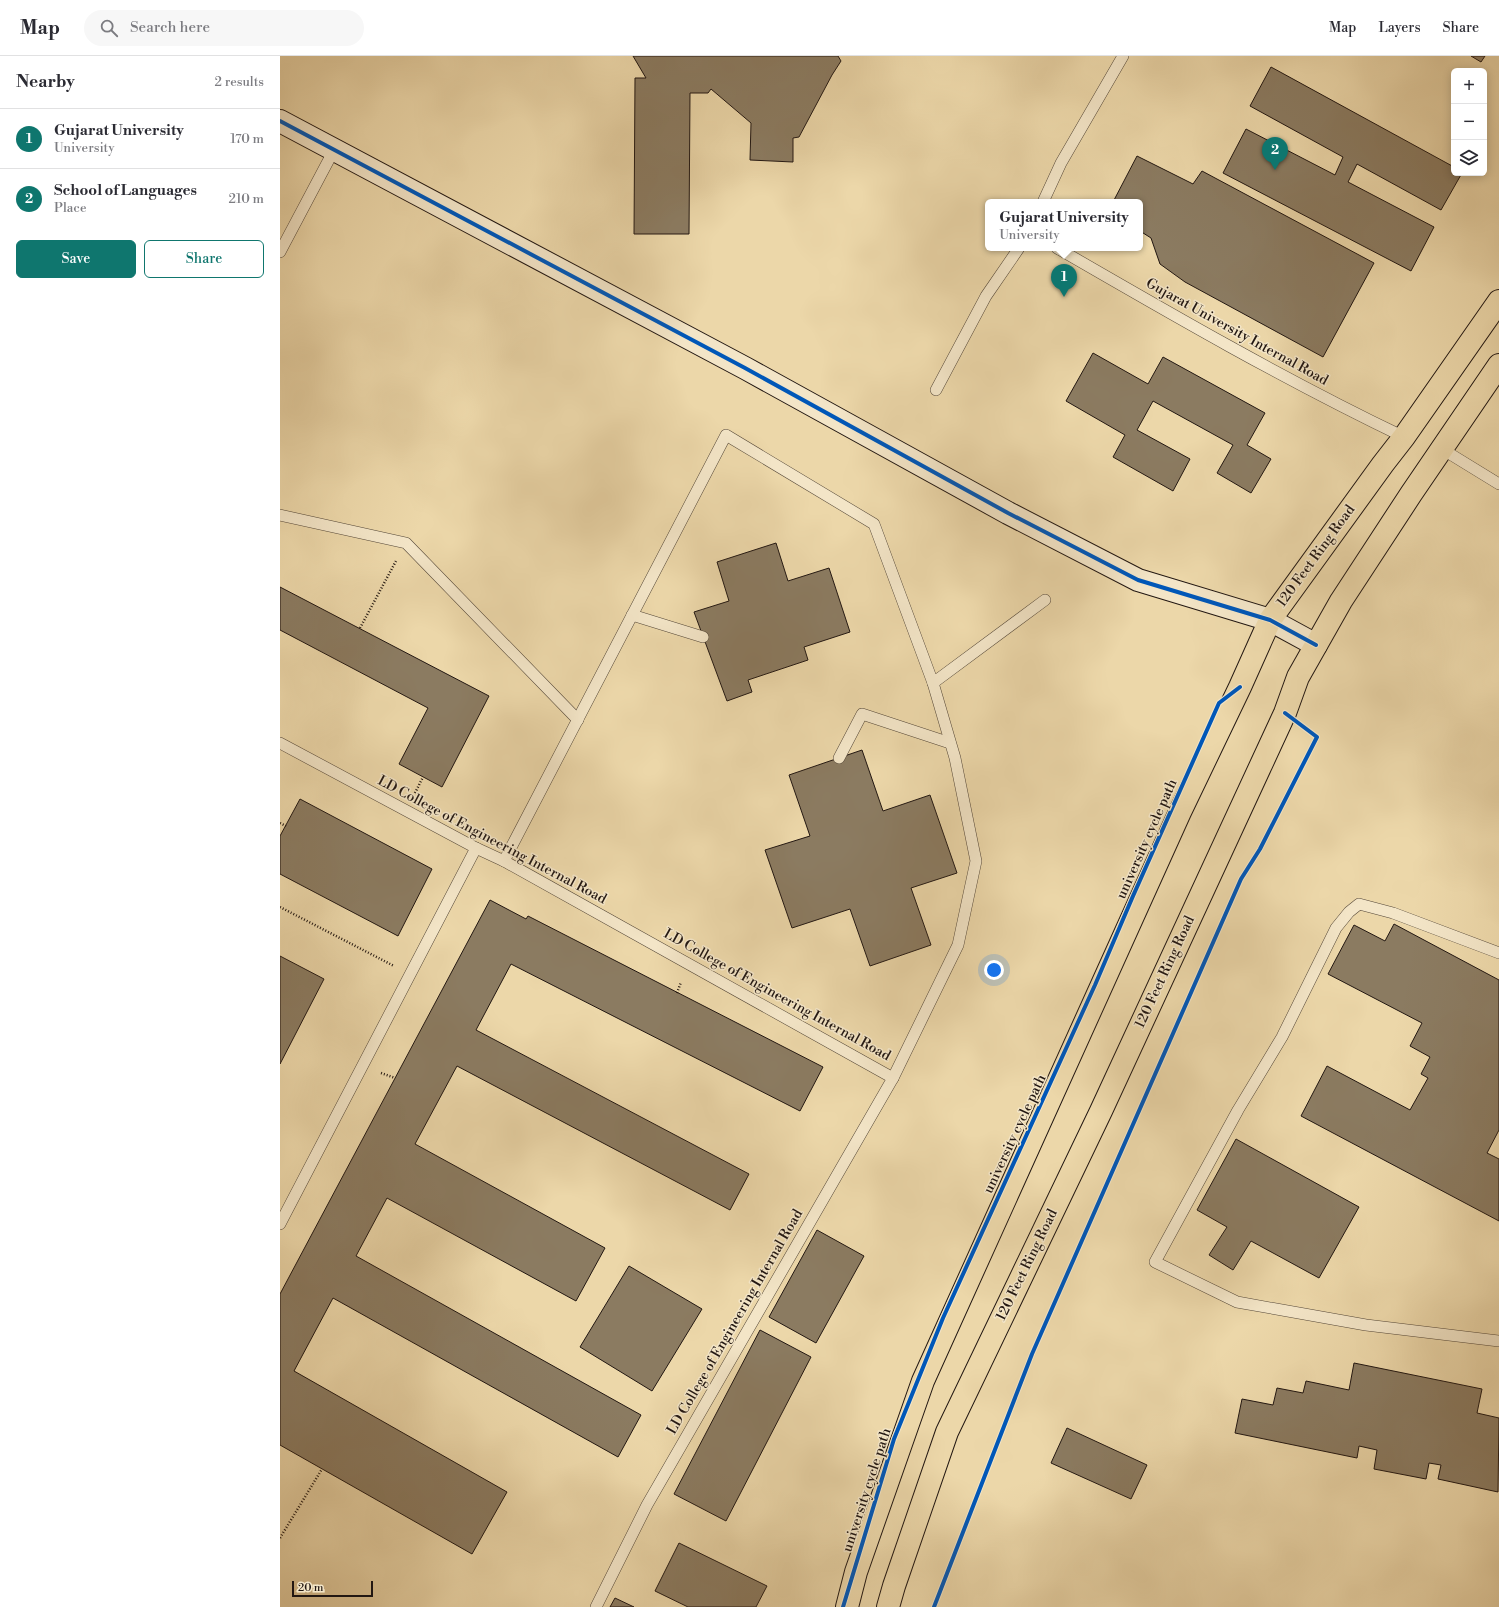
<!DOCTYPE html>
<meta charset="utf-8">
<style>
:root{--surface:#fff;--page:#f7f7f7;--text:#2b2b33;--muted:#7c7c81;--line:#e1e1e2;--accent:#0f766e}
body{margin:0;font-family:"Libre Bodoni",serif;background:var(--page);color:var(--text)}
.controls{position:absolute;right:12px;top:12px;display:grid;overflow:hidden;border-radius:6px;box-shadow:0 2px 10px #0003}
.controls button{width:36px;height:36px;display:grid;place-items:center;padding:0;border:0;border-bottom:1px solid var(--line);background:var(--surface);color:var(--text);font:20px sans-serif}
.scale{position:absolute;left:12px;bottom:10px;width:81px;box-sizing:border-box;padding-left:4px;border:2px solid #221712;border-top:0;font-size:11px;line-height:14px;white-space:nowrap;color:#221712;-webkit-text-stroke:3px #f3e5c7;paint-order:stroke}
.you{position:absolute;left:714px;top:914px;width:14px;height:14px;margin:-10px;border:3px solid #fff;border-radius:50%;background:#1a73e8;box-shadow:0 0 0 6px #1a73e833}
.badge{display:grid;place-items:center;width:26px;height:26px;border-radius:50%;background:var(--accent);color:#fff;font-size:13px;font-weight:700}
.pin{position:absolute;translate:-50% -33px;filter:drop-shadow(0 1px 2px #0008)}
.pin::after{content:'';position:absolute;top:21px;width:14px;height:12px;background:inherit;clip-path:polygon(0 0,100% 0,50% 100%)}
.popup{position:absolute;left:705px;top:143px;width:158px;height:52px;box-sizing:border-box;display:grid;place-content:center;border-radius:6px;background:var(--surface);filter:drop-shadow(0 1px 3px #0005);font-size:13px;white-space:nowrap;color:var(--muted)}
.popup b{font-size:15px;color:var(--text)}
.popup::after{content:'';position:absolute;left:50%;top:100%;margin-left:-8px;border:8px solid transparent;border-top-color:var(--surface)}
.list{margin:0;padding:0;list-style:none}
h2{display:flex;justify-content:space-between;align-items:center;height:52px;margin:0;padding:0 16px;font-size:17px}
h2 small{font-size:13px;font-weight:400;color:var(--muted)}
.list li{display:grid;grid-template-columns:26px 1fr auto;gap:12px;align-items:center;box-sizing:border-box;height:60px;padding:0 16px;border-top:1px solid var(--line)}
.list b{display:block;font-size:15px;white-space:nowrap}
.list p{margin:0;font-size:13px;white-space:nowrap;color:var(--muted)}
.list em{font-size:13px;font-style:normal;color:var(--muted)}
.actions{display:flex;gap:8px;padding:12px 16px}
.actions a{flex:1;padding:9px 0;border:1px solid var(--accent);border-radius:6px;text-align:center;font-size:14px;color:var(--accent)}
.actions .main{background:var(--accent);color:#fff}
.icon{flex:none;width:22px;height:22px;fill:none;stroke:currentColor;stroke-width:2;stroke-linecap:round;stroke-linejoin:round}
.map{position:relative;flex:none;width:1219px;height:1551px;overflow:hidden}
header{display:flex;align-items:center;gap:24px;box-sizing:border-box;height:56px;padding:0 20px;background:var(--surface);border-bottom:1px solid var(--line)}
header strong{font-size:19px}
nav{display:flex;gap:22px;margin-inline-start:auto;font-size:14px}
.search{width:280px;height:36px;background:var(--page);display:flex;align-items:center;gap:10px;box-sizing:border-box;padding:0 14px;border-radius:22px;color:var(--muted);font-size:15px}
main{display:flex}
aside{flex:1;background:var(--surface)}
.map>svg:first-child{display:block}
.building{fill:#8b7b61;stroke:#221712}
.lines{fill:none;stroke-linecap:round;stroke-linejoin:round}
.lane-casing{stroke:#544738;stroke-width:12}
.secondary-casing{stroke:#221712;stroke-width:24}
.primary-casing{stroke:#221712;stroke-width:24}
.path{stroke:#221712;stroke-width:2.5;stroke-dasharray:1 2;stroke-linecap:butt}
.lane{stroke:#f3e5c7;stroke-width:11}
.secondary{stroke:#f3e5c7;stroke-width:22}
.primary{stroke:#ecd7a9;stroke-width:22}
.cycleway-casing{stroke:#f3e5c7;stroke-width:6}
.cycleway{stroke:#0057b8;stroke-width:4}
.labels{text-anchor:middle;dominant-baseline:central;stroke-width:3;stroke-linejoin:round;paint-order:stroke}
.street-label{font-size:14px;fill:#221712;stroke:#f3e5c7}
</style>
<header>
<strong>Map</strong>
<div class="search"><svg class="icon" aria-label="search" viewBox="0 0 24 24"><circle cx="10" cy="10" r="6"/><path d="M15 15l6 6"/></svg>Search here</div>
<nav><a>Map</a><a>Layers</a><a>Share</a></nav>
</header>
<main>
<aside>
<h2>Nearby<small>2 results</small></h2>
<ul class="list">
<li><span class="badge">1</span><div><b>Gujarat University</b><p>University</p></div><em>170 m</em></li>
<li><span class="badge">2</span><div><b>School of Languages</b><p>Place</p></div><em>210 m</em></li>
</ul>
<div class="actions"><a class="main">Save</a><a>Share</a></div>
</aside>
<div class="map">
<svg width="1219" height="1551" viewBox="0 0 1219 1551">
<rect width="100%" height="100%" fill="#ecd7a9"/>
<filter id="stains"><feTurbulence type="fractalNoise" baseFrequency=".005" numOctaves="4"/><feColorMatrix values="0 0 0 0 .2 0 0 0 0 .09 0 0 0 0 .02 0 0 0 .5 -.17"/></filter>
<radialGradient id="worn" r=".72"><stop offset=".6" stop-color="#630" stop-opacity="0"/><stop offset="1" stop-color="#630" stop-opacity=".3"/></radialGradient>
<g class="building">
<polygon points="353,0 558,0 561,5 552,19 519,81 513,82 513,106 470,104 471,67 431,33 428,37 410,37 409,178 354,178 355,22 366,22"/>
<polygon points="1191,0 1205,0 1201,6"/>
<polygon points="991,11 1174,111 1174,117 1182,117 1161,154 1077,108 1068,126 1154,171 1131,215 943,117 966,73 1055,119 1063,101 970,50"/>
<polygon points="857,100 913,128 922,115 1094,207 1043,301 905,226 880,208 871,182 860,175 860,146 833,146"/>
<polygon points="813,297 868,328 883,301 985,357 967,389 991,403 971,437 937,417 953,389 873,345 857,374 910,403 893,435 833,401 845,379 786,345"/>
<polygon points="496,487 508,525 549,512 570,576 524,591 528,604 468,624 472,636 447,645 414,556 449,545 437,506"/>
<polygon points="0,531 209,640 162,731 119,708 148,652 0,574"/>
<polygon points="582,694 603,755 650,739 677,817 631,832 651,889 590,910 570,853 512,872 485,794 530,780 509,719"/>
<polygon points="20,743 152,813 118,880 0,818 0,780"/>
<polygon points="210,844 246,863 248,860 543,1011 520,1055 231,908 196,974 469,1118 450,1154 177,1010 135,1088 325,1192 296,1245 107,1142 76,1200 361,1359 338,1401 53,1242 14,1315 227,1436 192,1498 0,1389 0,1238"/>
<polygon points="1114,868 1219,924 1219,1074 1207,1097 1219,1103 1219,1165 1021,1060 1047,1010 1130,1054 1148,1022 1141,1018 1150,1001 1130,990 1142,967 1048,918 1074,869 1105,885"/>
<polygon points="0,900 44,923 0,1008"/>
<polygon points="956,1083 1079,1151 1039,1222 971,1185 953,1214 929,1199 947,1171 917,1154"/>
<polygon points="537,1174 584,1200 536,1287 489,1261"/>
<polygon points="349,1210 422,1253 372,1335 300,1291"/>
<polygon points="480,1274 531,1301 446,1465 394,1438"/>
<polygon points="1074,1307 1202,1333 1197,1357 1219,1362 1218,1436 1158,1423 1161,1409 1149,1407 1146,1423 1094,1413 1097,1394 1079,1390 1077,1402 955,1377 962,1343 993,1349 997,1332 1023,1337 1026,1325 1069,1334"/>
<polygon points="787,1372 867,1409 851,1443 771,1407"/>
<polygon points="399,1487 487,1530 476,1551 408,1551 375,1535"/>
<polygon points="335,1542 354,1551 330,1551"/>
</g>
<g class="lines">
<g class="lane-casing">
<g id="lane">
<polyline points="763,146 781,107 843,0"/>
<path d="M777,192C891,258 1005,324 1124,381"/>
<polyline points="0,196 54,94"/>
<polyline points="656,334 706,240 739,192"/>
<polyline points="1162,393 1219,428"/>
<polyline points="0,459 126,487 298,664"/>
<polyline points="352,559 423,581"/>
<polyline points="0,687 196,792 224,805 613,1022 367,1449 316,1551"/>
<polyline points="559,702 582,658 670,687"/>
<polyline points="224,805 446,379 594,468 653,627 765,544"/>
<polyline points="1219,897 1113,857 1079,848 1069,856 1056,872 1002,981 958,1054 875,1206 957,1246 1086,1269 1219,1285"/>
<polyline points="613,1022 678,889 696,805 675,702 653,627"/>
<polyline points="0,1168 196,792"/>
</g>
</g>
<g class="secondary-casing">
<polyline id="secondary" points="0,65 465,312 728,457 858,524 990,564 1036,589"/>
</g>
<g class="primary-casing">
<g id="primary">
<polyline points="567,1551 576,1516 643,1325 900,756 960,631 990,564 1103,408 1124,381 1219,245"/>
<polyline points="608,1551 614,1530 667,1376 821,1055 1005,657 1018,621 1061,545 1131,438 1219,309"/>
</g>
</g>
<g class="path">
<polyline points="80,572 116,505"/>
<polyline points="135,737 143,721"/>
<polyline points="0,767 6,770"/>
<polyline points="0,851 114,910"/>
<polyline points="397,937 401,926"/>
<polyline points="101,1017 115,1022"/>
<polyline points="0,1482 42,1413"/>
</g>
<use href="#lane" class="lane"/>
<use href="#secondary" class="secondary"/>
<use href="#primary" class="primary"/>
<g class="cycleway-casing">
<g id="cycleway">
<polyline points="0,65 465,312 728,457 858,524 990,564 1036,589"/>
<polyline points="563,1551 614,1383 663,1262 815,929 853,840 939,647 960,631"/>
<polyline points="654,1551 752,1298 961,823 980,793 1037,681 1005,657"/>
</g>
</g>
<use href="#cycleway" class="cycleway"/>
</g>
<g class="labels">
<g class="street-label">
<text transform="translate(957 276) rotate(29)">Gujarat University Internal Road</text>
<text transform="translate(1036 500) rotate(-54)">120 Feet Ring Road</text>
<text transform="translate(867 783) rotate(-66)">university cycle path</text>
<text transform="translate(212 784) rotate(28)">LD College of Engineering Internal Road</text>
<text transform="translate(885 916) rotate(-65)">120 Feet Ring Road</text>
<text transform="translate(497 939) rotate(29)">LD College of Engineering Internal Road</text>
<text transform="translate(735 1078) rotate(-65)">university cycle path</text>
<text transform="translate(747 1209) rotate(-64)">120 Feet Ring Road</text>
<text transform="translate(455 1266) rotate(-60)">LD College of Engineering Internal Road</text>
<text transform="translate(587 1434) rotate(-72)">university cycle path</text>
</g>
</g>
<rect width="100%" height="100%" filter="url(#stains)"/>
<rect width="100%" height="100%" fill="url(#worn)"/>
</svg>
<div class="controls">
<button>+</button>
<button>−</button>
<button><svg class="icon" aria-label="layers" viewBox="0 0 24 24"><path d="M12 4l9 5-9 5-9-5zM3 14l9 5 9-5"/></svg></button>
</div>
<div class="scale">20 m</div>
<div class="you"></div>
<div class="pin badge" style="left:784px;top:241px">1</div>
<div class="popup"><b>Gujarat University</b>University</div>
<div class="pin badge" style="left:995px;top:114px">2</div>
</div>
</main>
